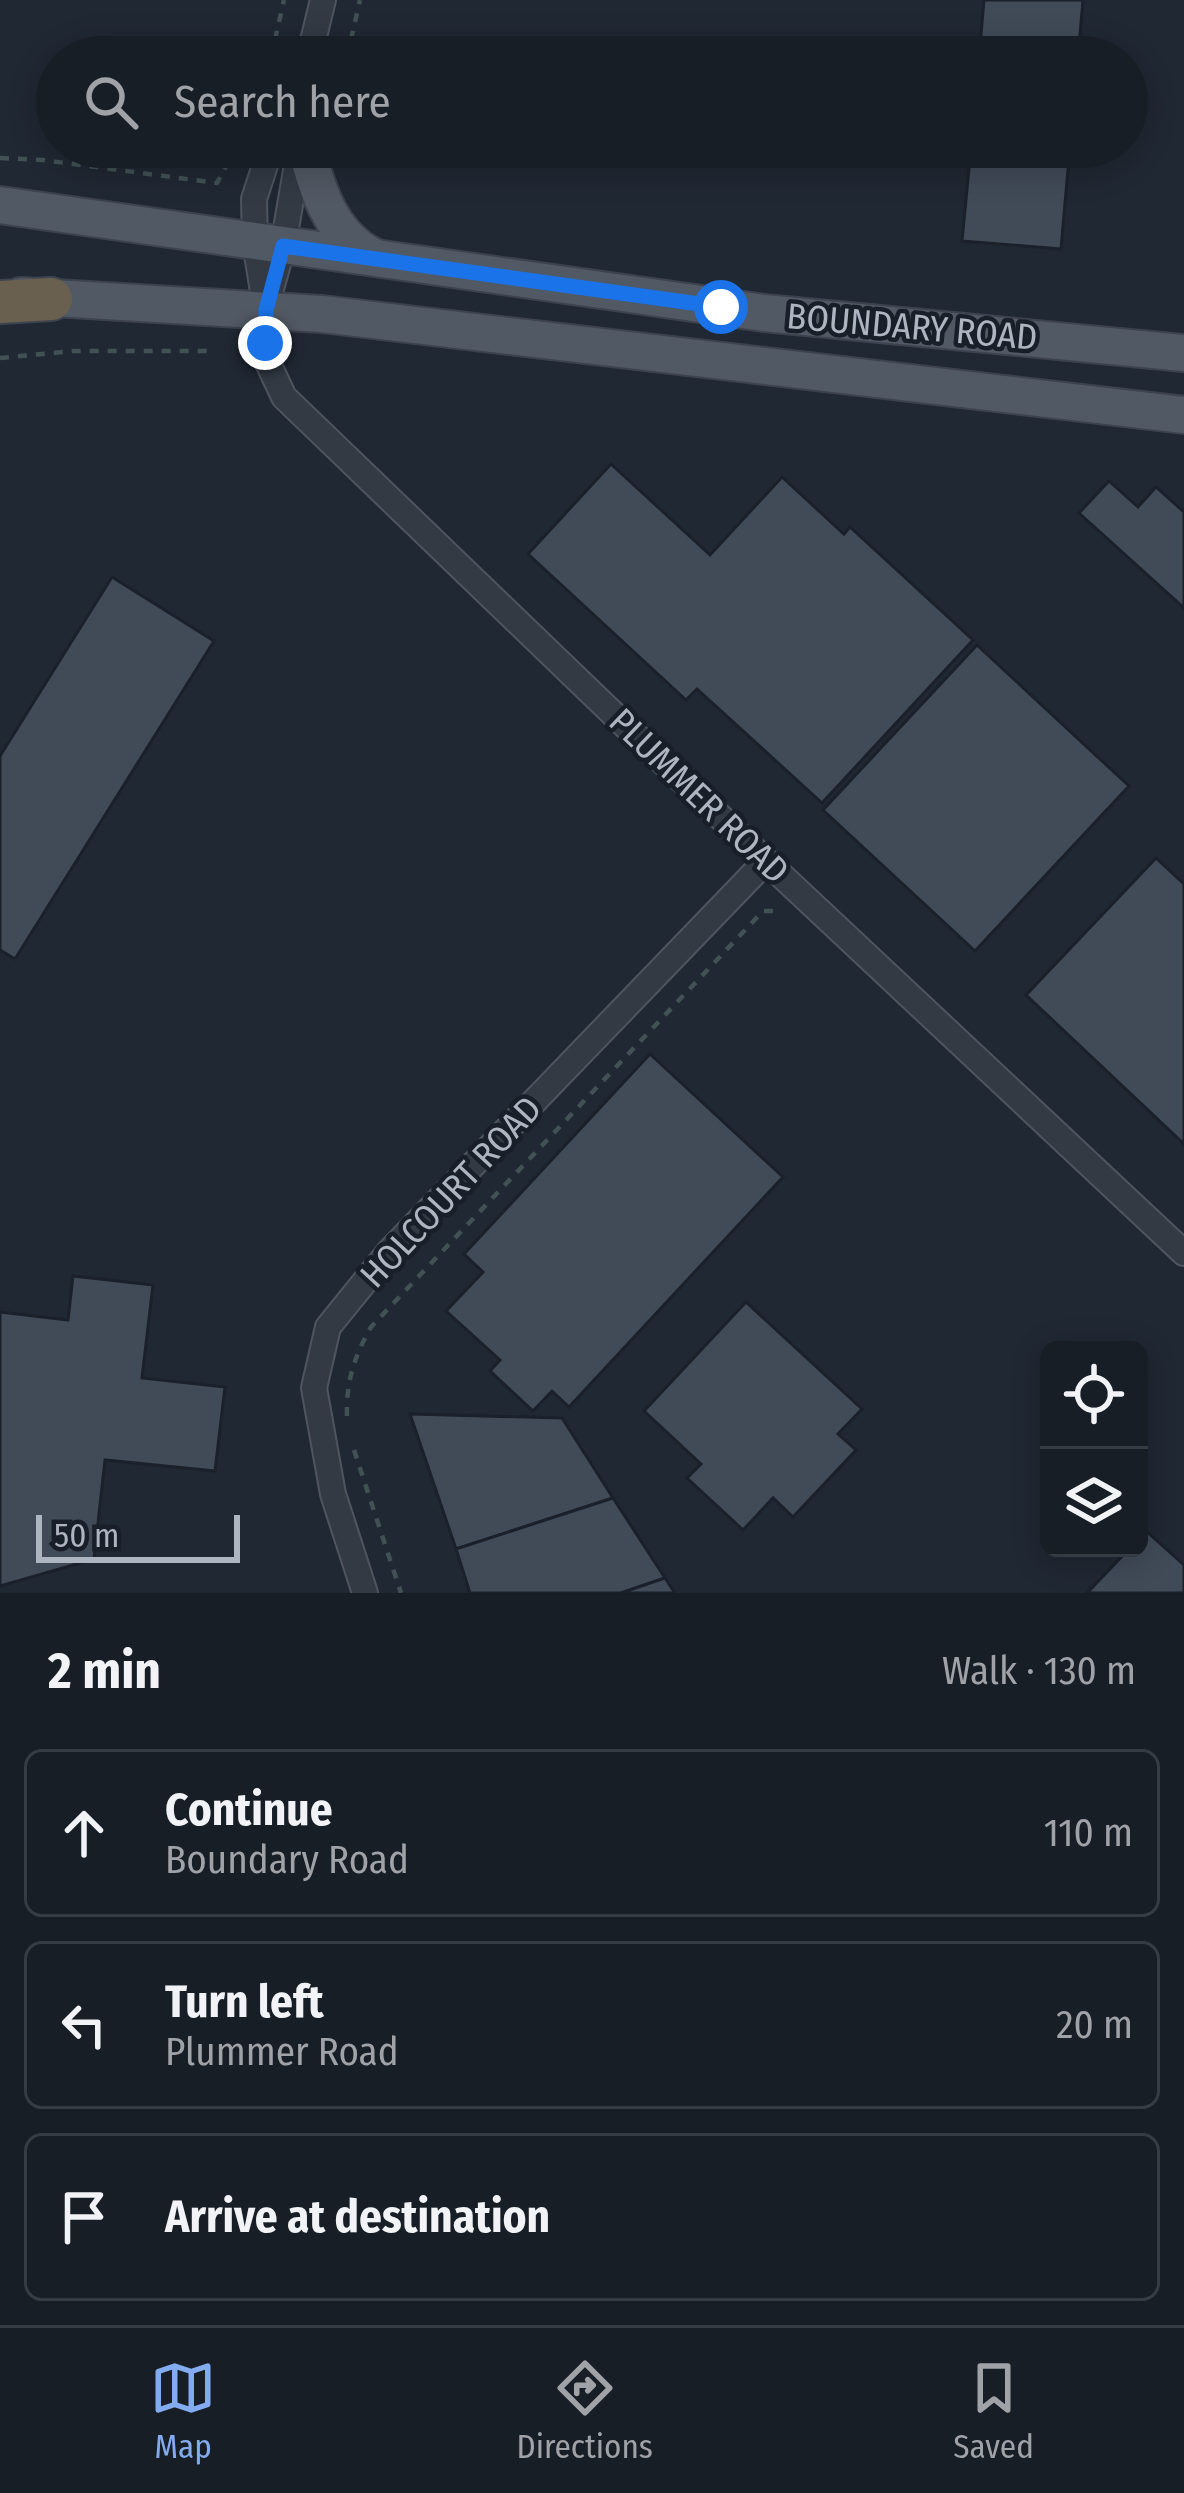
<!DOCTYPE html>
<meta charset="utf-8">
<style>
:root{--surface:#181e26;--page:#21272e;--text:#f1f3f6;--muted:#9fa2a7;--line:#363c43;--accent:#83acf0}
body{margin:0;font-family:"Fira Sans Condensed",sans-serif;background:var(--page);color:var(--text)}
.controls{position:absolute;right:36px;bottom:36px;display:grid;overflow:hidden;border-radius:18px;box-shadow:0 6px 30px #0003}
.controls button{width:108px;height:108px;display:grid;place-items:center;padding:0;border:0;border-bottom:3px solid var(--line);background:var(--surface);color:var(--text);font:60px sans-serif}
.scale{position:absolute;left:36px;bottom:30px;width:204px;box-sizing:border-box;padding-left:12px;border:6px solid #adb5c1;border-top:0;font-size:33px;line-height:42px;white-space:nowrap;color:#adb5c1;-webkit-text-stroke:9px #191f28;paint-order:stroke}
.stop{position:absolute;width:36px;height:36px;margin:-27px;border:9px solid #1a73e8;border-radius:50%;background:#fff}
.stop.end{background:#1a73e8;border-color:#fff;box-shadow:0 3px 12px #0008}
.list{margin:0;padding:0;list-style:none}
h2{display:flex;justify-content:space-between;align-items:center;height:156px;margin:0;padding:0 48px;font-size:51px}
h2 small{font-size:39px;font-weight:400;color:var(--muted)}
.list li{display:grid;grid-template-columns:78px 1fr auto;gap:36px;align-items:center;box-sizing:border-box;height:168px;margin:0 24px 24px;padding:0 24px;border:3px solid var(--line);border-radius:18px}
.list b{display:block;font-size:45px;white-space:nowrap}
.list p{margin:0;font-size:39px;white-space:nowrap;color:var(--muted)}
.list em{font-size:39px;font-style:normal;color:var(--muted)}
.icon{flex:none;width:66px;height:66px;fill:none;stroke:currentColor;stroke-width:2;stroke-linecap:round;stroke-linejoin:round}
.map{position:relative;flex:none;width:1184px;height:1593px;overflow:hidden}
.search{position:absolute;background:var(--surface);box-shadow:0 6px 30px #0003;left:36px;right:36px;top:36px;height:132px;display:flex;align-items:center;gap:30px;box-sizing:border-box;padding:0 42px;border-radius:66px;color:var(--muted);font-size:45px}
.sheet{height:732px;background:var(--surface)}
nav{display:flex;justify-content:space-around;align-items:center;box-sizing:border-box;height:168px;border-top:3px solid var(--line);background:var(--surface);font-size:33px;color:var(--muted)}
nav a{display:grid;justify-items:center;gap:6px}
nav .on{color:var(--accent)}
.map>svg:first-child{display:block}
.building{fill:#414b58;stroke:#1b212b;stroke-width:3}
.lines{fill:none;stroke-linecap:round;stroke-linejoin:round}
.street-casing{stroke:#4e555f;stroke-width:28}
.primary-casing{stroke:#3d434e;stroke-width:40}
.highway-casing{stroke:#3e454f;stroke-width:46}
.path{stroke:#415154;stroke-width:4.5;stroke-dasharray:9 9;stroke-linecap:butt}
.street{stroke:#333a44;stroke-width:24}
.primary{stroke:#515964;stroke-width:36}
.highway{stroke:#6a6050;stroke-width:42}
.route{stroke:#1a73e8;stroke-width:15}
.labels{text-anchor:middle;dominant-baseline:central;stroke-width:9;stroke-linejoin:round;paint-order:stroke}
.street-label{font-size:36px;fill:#adb5c1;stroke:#191f28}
</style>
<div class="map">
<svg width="1184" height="1593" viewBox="0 0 1184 1593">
<rect width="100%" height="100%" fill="#202833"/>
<g class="building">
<polygon points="984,0 1083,0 1078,57 979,57"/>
<polygon points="971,147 1070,147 1061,249 962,241"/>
<polygon points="611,464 710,555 782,477 844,534 850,527 973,640 822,803 697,689 686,700 528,554"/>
<polygon points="1109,481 1138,507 1156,487 1184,512 1184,608 1079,513"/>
<polygon points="112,577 214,641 15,959 0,950 0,756"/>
<polygon points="977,645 1129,786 975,951 823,810"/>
<polygon points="1156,858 1184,884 1184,1144 1026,995"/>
<polygon points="650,1054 783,1177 569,1407 552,1391 533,1411 490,1371 500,1360 446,1311 483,1272 464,1254"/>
<polygon points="73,1276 153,1285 142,1378 225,1387 215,1471 105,1460 94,1559 0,1586 0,1312 68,1320"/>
<polygon points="746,1302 862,1409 838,1434 856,1450 793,1517 773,1498 743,1530 687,1478 701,1464 644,1411"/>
<polygon points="410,1414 562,1418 613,1498 456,1549"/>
<polygon points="613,1498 665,1578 621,1593 470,1593 456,1549"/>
<polygon points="1146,1531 1184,1565 1184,1593 1087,1593 1130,1548 1139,1548 1139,1538"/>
<polygon points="665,1578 675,1593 621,1593"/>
</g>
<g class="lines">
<g class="street-casing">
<g id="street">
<polyline points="309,57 323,0"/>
<polyline points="271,147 254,199 255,242 266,310 267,361 284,397 766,861 1184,1253"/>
<polyline points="269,296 283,246 300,147"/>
<polyline points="365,1593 333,1494 314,1388 328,1327 388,1253 766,861"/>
</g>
</g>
<g class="primary-casing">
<g id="primary">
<path d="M306,147C317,190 331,236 374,257"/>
<polyline points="0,205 764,313 1184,353"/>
<polyline points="21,296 322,314 1184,415"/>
</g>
</g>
<g class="highway-casing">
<polyline id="highway" points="0,302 51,299"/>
</g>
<g class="path">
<polyline points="271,57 284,0"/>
<polyline points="347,57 360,0"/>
<polyline points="0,158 43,160 217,183 236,147"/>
<polyline points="0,358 74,351 209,351"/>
<path d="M347,1416C346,1382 354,1357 371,1327L763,911H782"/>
<polyline points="354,1450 401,1593"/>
</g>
<use href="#street" class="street"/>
<use href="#primary" class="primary"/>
<use href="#highway" class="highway"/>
</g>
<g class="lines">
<polyline class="route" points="265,343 266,310 283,246 721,307"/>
</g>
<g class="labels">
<g class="street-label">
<text transform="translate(912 327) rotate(5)">BOUNDARY ROAD</text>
<text transform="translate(699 796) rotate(44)">PLUMMER ROAD</text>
<text transform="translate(451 1192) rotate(-47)">HOLCOURT ROAD</text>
</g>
</g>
</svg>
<div class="controls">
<button><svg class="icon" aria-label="locate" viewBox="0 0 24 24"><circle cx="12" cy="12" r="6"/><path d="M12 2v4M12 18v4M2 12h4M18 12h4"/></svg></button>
<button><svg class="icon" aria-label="layers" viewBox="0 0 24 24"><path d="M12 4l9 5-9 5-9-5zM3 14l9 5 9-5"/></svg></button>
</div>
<div class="scale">50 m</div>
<div class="stop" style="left:721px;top:307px"></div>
<div class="stop end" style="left:265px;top:343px"></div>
<div class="search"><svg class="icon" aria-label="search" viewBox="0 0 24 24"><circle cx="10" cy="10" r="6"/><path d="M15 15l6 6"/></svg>Search here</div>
</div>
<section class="sheet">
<h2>2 min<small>Walk · 130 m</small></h2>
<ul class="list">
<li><svg class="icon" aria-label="ahead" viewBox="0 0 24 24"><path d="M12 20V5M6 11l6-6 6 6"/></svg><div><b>Continue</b><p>Boundary Road</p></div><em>110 m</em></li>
<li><svg class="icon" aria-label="left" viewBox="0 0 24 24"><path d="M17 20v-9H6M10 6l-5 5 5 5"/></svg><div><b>Turn left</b><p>Plummer Road</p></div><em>20 m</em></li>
<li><svg class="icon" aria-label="arrive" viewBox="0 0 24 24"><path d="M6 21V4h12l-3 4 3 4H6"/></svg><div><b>Arrive at destination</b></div></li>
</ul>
</section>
<nav>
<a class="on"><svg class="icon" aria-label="map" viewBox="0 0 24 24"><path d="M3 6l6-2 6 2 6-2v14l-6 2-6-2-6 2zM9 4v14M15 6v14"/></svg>Map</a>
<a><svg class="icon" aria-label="directions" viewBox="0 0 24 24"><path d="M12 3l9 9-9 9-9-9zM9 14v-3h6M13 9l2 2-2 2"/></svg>Directions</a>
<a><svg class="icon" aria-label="saved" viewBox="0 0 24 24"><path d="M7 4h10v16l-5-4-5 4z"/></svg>Saved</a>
</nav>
